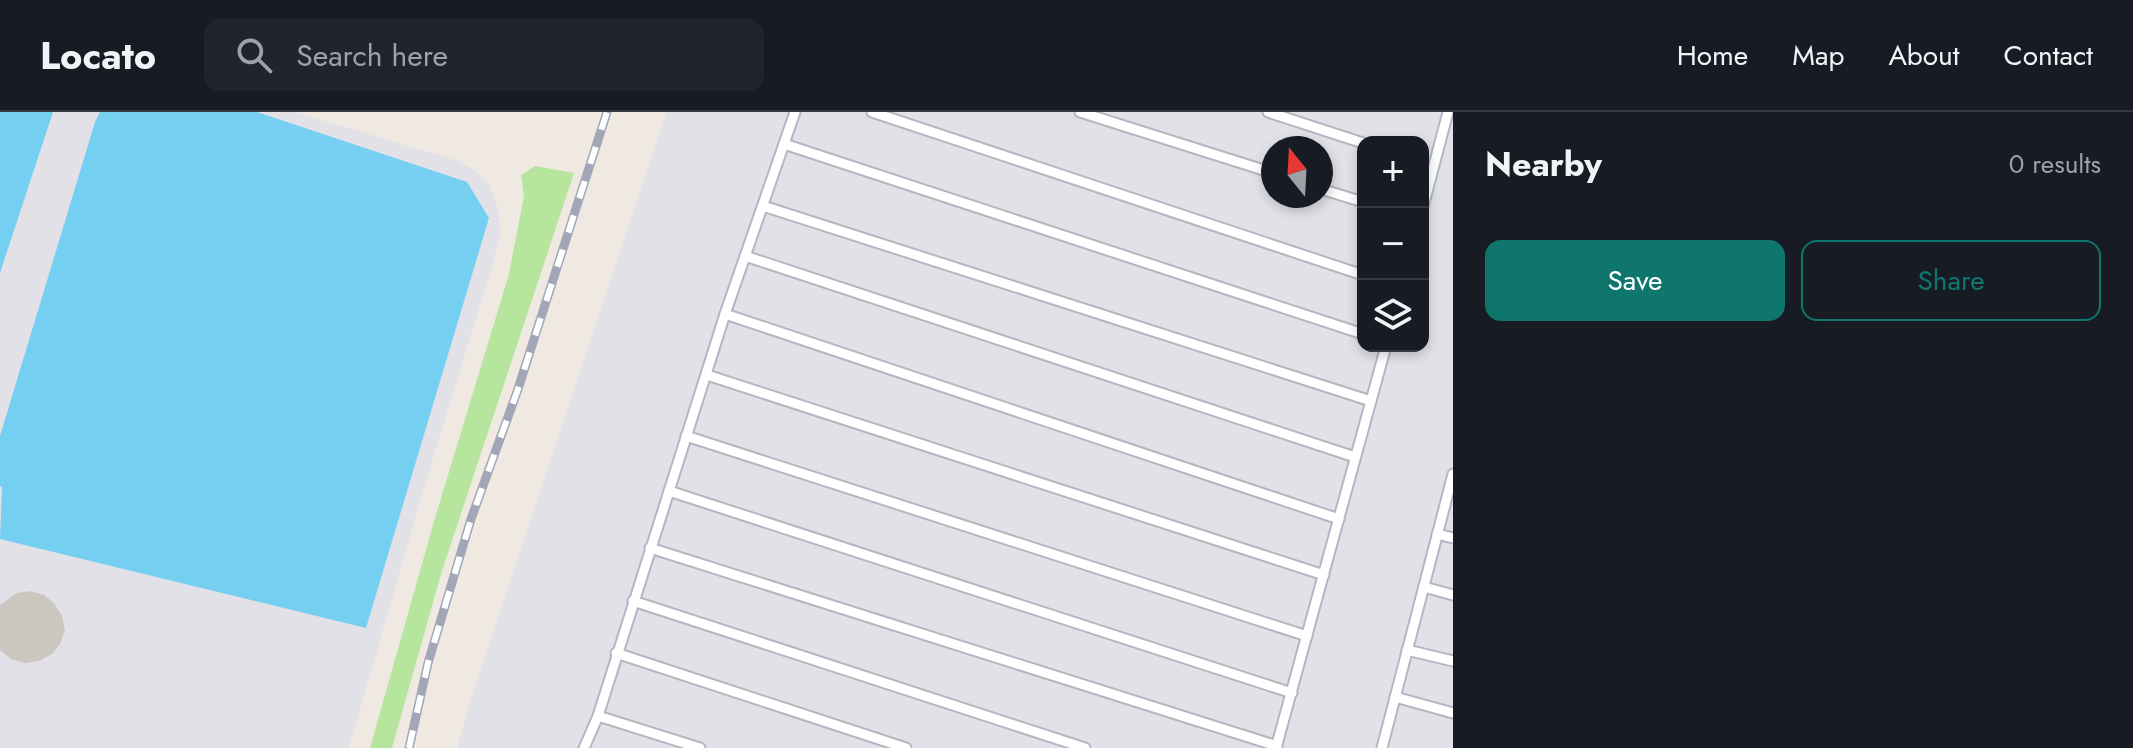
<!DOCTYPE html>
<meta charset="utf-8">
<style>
:root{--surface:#171b24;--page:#20242c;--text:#f1f3f6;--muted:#9ea1a6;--line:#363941;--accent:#0f766e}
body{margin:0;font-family:Jost,sans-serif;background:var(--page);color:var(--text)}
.controls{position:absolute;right:24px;top:24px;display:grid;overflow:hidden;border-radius:16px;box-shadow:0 4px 12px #0003}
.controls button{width:72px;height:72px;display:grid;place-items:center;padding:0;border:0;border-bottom:2px solid var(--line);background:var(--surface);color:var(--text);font:40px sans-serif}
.compass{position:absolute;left:1261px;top:24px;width:72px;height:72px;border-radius:50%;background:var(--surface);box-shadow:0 4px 12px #0003;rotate:342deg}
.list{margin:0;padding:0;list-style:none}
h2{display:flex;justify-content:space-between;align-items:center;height:104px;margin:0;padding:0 32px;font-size:34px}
h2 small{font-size:26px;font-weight:400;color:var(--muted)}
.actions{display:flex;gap:16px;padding:24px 32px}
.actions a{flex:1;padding:18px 0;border:2px solid var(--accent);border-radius:16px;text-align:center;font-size:28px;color:var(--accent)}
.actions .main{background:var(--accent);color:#fff}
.icon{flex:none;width:44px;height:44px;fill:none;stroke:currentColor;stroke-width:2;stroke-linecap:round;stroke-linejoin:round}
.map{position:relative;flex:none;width:1453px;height:636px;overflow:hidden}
header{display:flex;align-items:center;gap:48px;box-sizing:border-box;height:112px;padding:0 40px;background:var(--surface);border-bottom:2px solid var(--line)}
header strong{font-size:38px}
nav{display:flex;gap:44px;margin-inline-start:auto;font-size:28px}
.search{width:560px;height:72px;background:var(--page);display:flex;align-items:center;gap:20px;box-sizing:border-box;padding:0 28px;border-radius:16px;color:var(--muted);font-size:30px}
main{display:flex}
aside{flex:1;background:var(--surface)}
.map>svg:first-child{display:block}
.industrial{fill:#e3e1e8;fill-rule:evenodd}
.green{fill:#b6e59e}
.water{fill:#75cff0}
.building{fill:#cbc7bf}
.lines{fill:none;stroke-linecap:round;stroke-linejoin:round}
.service-casing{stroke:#b4b7c1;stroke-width:13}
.service{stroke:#fff;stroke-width:9}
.rail-casing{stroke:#a3a6b8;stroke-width:9}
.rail{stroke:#fff;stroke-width:6;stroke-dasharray:18;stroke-linecap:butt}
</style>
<header>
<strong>Locato</strong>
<div class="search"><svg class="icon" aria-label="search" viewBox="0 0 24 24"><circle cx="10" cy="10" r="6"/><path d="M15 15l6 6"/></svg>Search here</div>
<nav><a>Home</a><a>Map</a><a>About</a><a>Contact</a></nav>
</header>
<main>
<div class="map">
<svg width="1453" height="636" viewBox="0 0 1453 636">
<rect width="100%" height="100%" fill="#efe9e1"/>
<g class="industrial">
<polygon points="0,0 295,0 455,48 475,58 489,72 499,99 500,123 493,151 422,382 349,636 0,636"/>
<path d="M666,0H1453V636H457L472,584ZM1363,30H1423V234H1363ZM1273,36H1321V84H1273Z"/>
</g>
<polygon class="green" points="535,54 574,61 441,462 392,636 370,636 435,406 509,162 524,84 521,63"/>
<g class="water">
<polygon points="0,0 53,0 0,161"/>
<polygon points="100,0 257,0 467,70 489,106 366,516 0,427 2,375 0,374 0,324 95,10"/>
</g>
<polygon class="building" points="30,479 44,483 54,491 62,504 65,518 60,532 52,542 39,549 25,551 11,547 0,538 0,493 17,481"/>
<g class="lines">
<g class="service-casing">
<g id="service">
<polyline points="872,0 1363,163"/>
<polyline points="1080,0 1273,61"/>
<polyline points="1268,0 1363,31"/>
<polyline points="784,32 1363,222"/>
<polyline points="1321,77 1363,90"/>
<polyline points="763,94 1371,289"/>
<polyline points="1423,95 1448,0"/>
<polyline points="745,144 1355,345"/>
<polyline points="725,202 1339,407"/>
<polyline points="707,263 1324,463"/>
<polyline points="686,324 1307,524"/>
<polyline points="669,379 1292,581"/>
<polyline points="1437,422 1453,426"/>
<polyline points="650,436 1277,634"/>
<polyline points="1424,475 1453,483"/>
<polyline points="633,489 1085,636"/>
<polyline points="1407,538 1453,549"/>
<polyline points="616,541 906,636"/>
<polyline points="1395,585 1453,601"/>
<polyline points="598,604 700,636"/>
<polyline points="584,636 598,604 725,202 795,0"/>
<polyline points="1276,636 1386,234"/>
<polyline points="1382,636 1453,362"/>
</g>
</g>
<use href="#service" class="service"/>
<g class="rail-casing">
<polyline id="rail" points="409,636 428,551 471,407 517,280 607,0"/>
</g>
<use href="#rail" class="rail"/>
</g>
</svg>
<div class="controls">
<button>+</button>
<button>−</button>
<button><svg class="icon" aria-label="layers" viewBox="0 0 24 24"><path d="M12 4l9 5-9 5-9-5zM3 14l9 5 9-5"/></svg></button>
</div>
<svg class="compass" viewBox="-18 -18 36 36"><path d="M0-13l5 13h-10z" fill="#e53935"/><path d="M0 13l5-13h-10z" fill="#9ea1a6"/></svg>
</div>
<aside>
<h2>Nearby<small>0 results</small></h2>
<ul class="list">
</ul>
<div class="actions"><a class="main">Save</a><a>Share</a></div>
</aside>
</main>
